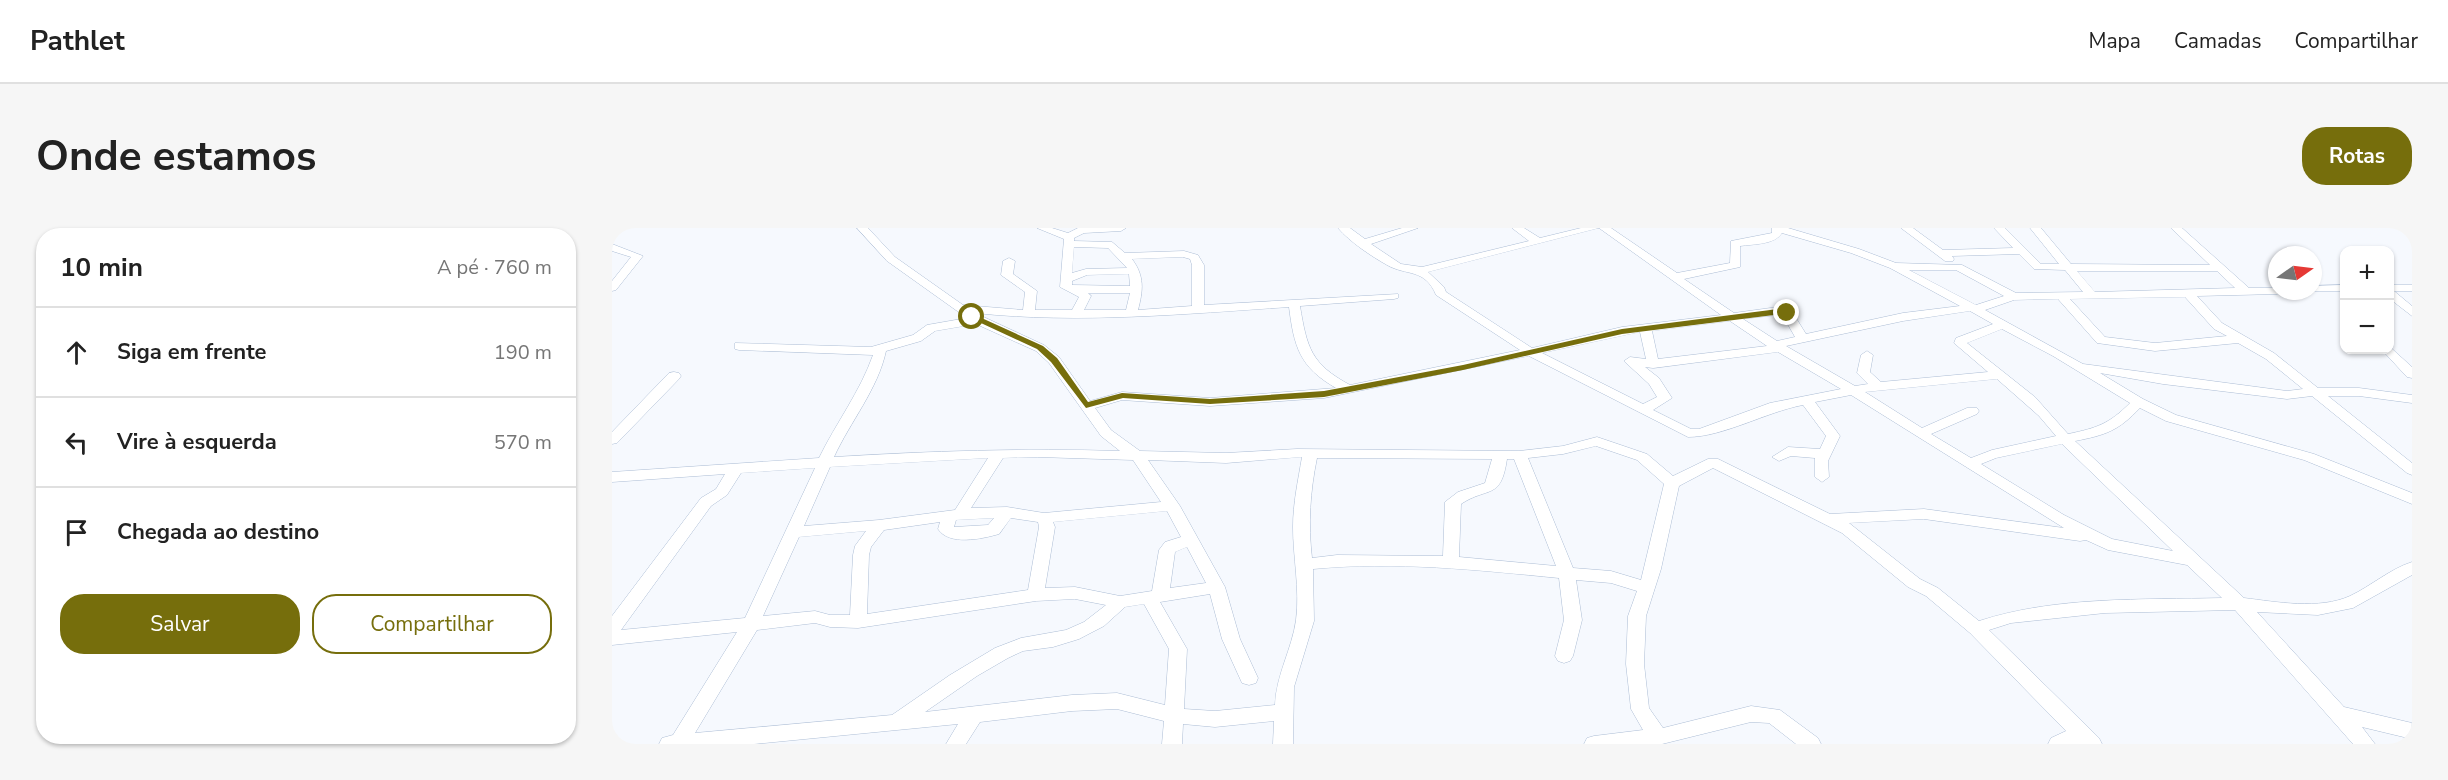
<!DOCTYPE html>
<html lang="pt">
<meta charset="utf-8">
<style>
:root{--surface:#fff;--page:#f6f6f6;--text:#222;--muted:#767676;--line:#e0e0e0;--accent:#766e0c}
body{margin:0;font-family:"Nunito Sans",sans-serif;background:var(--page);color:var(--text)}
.controls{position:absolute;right:18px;top:18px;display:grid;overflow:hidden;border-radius:12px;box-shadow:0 2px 4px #0004}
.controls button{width:54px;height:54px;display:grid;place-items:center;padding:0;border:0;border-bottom:2px solid var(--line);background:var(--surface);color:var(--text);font:30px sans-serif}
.compass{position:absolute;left:1656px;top:18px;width:54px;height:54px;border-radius:50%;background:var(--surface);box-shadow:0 2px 4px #0004;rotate:76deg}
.stop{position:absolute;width:18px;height:18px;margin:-14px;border:4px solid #766e0c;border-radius:50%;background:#fff}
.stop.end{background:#766e0c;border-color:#fff;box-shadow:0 2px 6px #0008}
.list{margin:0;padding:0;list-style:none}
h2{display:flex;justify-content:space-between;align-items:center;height:78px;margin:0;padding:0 24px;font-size:26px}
h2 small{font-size:20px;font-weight:400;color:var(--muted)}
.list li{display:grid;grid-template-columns:39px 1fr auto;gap:18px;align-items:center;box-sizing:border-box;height:90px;padding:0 24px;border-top:2px solid var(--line)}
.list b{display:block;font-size:22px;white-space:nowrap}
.list em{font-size:20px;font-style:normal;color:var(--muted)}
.actions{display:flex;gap:12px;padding:18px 24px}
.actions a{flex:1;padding:14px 0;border:2px solid var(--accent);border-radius:24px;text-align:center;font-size:21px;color:var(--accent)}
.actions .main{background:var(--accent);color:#fff}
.icon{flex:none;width:33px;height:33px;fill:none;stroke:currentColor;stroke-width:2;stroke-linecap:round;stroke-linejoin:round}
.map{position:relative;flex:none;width:1800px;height:516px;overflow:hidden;border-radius:24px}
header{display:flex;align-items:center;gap:36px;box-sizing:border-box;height:84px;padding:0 30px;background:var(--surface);border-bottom:2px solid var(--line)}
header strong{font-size:28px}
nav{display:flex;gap:33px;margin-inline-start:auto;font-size:21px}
.intro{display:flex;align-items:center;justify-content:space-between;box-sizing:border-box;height:144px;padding:0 36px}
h1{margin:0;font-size:42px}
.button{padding:15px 27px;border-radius:24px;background:var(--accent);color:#fff;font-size:21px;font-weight:700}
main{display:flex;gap:36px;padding:0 36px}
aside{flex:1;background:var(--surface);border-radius:24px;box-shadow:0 2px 4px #0004}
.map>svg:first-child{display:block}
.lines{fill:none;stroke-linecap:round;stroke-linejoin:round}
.minor-casing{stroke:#acbdd5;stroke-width:1}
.minor{fill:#fff;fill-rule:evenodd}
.route{fill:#766e0c}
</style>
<header>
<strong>Pathlet</strong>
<nav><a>Mapa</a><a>Camadas</a><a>Compartilhar</a></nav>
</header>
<div class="intro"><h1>Onde estamos</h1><a class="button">Rotas</a></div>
<main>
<aside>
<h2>10 min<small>A pé · 760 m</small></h2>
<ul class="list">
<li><svg class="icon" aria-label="ahead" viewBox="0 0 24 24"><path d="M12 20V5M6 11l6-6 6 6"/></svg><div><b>Siga em frente</b></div><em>190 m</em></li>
<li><svg class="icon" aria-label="left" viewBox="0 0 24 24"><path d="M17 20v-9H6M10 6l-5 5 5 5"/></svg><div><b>Vire à esquerda</b></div><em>570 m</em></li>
<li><svg class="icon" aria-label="arrive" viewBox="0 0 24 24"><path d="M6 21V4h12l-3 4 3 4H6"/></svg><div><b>Chegada ao destino</b></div></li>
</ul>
<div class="actions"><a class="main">Salvar</a><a>Compartilhar</a></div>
</aside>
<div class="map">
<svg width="1800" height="516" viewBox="0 0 1800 516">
<rect width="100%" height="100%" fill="#f6f9fe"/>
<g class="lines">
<g class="minor-casing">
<g id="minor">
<path d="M245,0H256L283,29L351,77L411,82L413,64L389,47L391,33L397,30L403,33L401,46L425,63L423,82H460L467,69L448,59L452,11L425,0H440L456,5L466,0H514L509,3L472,5L462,10V13L500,14L513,25L572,23L586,27L592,37V77L786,66V70L782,71L688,78C695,120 699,136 738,157L908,122L824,67C813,40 794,48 775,37C759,28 738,14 726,0H738L753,11L790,0H806L759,16L789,36L810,39L917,13L900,0H912L928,10L969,0H999L1065,45L1118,35L1119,13L1160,5V0H1176L1247,21L1284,35L1350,37L1404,65L1471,64L1453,42L1422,41L1407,26L1340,28L1342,31L1341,33H1333L1289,0H1301L1331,22L1401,20L1382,0H1393L1429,36H1447L1418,0H1429L1459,36L1598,37L1559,0H1570L1637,60H1665V63H1671L1665,66L1585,68L1610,95L1662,125L1706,160H1747L1800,167V175L1747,168H1716L1800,235V247L1795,245L1700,168L1675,171L1551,156L1488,145L1531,171L1564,187L1702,226L1800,265V276L1692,232L1554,193L1528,180C1506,203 1494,207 1463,213L1632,370C1665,374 1707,382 1738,368C1759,358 1778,341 1800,334V347L1741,380L1706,387L1645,384L1732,479L1800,495V511L1750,499L1763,516H1741L1623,382L1493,385L1399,395L1377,402L1487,510L1490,516H1436L1439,510L1454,503L1358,405L1314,368L1296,359L1230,305L1101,240L1067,258L1049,341L1034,388L1032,436L1037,480L1051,500L1139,478L1168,482L1206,510L1209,516H1184L1157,495L1139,494L1050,516H972L975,510L982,508L1031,502L1019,481L1014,436L1016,388L1025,363L999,355L964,352L970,392L961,428L958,433L952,435L946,433L943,428L952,392L947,350C866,342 783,333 701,341L702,393L682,459L681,516H661L662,493L603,499L571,496L570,516H550L552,493L505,481L460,483L368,494L354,516H334L346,496L142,516H47L50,510L61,507L125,404L0,417V388L89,270L104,261L113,246L0,254V244L207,230C224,195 248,164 261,127L127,122L123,121V115L259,119L301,107L315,97L355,90L275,33ZM987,0L1109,87L1010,99L920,120L834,64L832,59L816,44ZM1170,5L1239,25L1278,40L1348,78L1291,85L1194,106L1179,82L1166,79L1122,85L1072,51L1128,39V18C1141,16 1163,17 1170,5ZM462,19L496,20L515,40L474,41L460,45ZM571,29L578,31L580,37V78L526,82C531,63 533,48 520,31ZM1297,42H1344L1392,68L1364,77ZM1465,43H1605L1623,60L1483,64ZM517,46L518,58L460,57V53L475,47ZM476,65H518L514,82H472L479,68ZM1573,69L1602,101L1615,108L1543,115L1493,109L1458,71ZM1446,71L1485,115L1543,123L1626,115L1654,131L1691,161L1675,163L1471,136L1373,82L1402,72ZM677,79C682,118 687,139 724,160L598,170L510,164L478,173L447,129L432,117L363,85C467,96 572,86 677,79ZM1358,83L1381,96L1344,110L1342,115L1376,144L1269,154L1258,144L1261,127L1255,123L1249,127L1245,145L1256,156L1243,158L1174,118L1291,93ZM1166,87L1171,88L1183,109L1165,113L1131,91ZM1118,93L1155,118L1046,131L1040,103ZM364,96L424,123L437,135L489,208L508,223C413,220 318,223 222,229C238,194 266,161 274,123L309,113L323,103ZM1390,101L1441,128L1518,175C1497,196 1485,200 1456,206L1423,169L1355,115ZM1028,104L1034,131L1018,129L1012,133L1037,156L1045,169L1031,176L930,125ZM1166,124L1229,161L1158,175L1087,201H1079L1041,182L1060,170L1047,150L1033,139L1041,140ZM917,128L1076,209C1111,209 1154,184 1191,177L1214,208L1208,221L1176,219L1160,229L1167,233L1179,228L1203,230V249L1210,254L1217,249L1216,233L1228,208L1203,174L1239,167L1452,300L1312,281L1218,286L1106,231H1096L1061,248L1035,226L985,209L951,218L907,223L685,221L614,225L528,223L499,202L483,180L510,172L598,178L712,170ZM1385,151L1427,188L1444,208L1380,222L1359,230L1319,206L1365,186L1367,183L1365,180H1355L1310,200L1253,164ZM1450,216L1561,323L1500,311L1452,287L1369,236L1384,230ZM984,218L1025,232L1052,256L1029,352L999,343L961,340L916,230L951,226ZM426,229L521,232L549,274L432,285L395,279L359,280L391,230ZM690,229C686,253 681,275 681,299C681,330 688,360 684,392C680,421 664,447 663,477L603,483L572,481L575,421L548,374L598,366L610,411L630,455L637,457L644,455L646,450L628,411L613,359L568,278L536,232L614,235ZM376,230L343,282L267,292L192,298L218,239ZM705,230L880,231L873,255L846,264L833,274L831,328L725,327L700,330C696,295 698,264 705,230ZM895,231H902L944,338L847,329L849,276C876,258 889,273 895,231ZM203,240L133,390L9,402L99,278L115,267L129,245ZM555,283L569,309L553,314L547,322L540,363L508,368L463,359L433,360L443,299L441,294ZM382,290L376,297L342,299L344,292ZM399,290L426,294L427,299L416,362L255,386L257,327L259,319L272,302L328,294L326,301C337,318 370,311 387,306ZM1312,291L1468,313L1474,312L1496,322L1575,337L1610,370C1530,372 1444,368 1367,393L1326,360L1308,351L1237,295ZM254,303L243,318L241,327L238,387H218L203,383L151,388L187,309ZM575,319L594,355L558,360L563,324ZM463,371L494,377L472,394L454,402L409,410L383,420L338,447L280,487L83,505L145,402L203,395L218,399L246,400L424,373ZM532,376L557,421L553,477L505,465L460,467L313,484L365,448L396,430L411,423L441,419L467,411L492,398L513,379Z"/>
<polygon points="0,16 31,28 4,62 0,63 0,53 19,29 0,23"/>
<polygon points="1732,57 1732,63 1697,63 1701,63 1701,58"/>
<polygon points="1778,57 1800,57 1800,63 1782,63 1800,78 1800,88 1778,71"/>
<polygon points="1778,119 1800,139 1800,150 1795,149 1770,122 1778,122"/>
<polygon points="62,144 67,145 69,148 67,151 5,215 0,216 0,204 57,145"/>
</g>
</g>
<use href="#minor" class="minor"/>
</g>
<polygon class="route" points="1166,81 1179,85 1010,106 851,142 712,169 598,176 511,170 474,180 439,134 425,121 356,89 363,87 431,118 445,130 476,174 510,165 598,171 712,163 851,137 1010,101"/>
</svg>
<div class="controls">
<button>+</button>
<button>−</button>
</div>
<svg class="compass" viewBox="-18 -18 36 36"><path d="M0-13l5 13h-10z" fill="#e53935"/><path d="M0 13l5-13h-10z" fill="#767676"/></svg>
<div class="stop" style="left:360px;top:89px"></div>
<div class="stop end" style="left:1175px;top:85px"></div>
</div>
</main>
